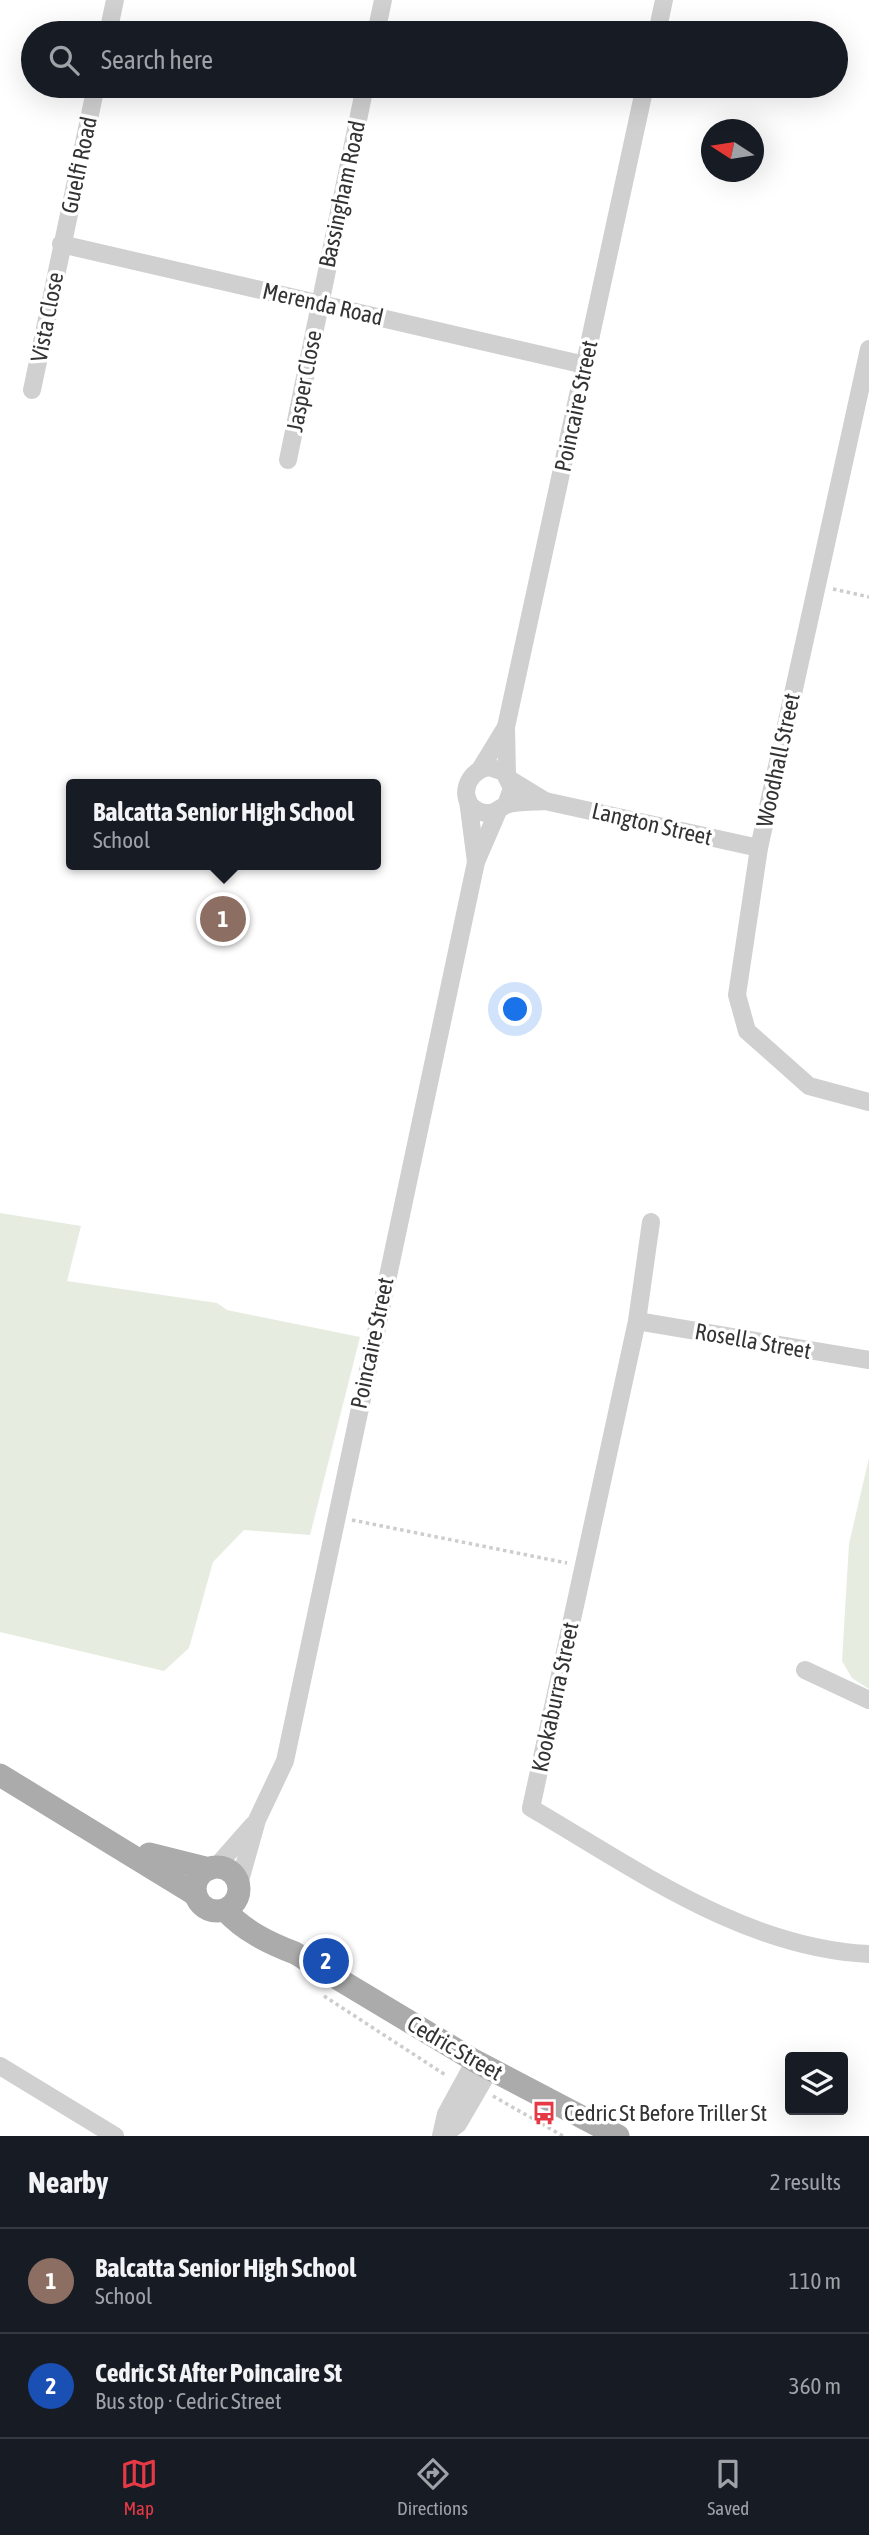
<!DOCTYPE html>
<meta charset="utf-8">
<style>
:root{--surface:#171b24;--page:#242831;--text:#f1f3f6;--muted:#9ea1a6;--line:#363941;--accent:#e63946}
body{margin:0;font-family:"Asap Condensed",sans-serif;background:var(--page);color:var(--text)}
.controls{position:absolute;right:21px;bottom:21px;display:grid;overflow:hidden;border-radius:7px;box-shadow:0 7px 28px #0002}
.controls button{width:63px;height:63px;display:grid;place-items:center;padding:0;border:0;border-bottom:2px solid var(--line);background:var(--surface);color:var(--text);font:35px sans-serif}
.compass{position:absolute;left:701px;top:119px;width:63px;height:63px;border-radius:50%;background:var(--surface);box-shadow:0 7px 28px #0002;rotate:282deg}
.you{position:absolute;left:516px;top:1010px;width:24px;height:24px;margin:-18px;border:5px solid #fff;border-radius:50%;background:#1a73e8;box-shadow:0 0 0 10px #1a73e833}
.badge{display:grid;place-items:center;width:46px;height:46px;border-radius:50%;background:var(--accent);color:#fff;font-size:23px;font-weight:700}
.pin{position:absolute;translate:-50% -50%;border:4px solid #fff;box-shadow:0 2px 7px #0006}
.popup{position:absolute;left:66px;top:779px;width:315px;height:91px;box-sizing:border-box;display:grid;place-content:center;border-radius:7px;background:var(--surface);filter:drop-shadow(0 2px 5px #0005);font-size:23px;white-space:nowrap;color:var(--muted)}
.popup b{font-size:26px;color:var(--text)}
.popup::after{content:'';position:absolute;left:50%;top:100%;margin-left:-14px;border:14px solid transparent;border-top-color:var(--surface)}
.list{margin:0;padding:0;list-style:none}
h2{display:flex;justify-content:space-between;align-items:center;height:91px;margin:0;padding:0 28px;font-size:30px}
h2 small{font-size:23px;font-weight:400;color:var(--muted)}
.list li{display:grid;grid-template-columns:46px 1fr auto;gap:21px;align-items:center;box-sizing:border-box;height:105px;padding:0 28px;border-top:2px solid var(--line)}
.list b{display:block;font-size:26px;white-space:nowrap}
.list p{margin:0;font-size:23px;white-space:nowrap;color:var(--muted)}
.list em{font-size:23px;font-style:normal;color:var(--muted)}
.icon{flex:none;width:38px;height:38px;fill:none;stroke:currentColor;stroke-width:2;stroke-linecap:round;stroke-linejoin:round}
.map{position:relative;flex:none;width:869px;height:2136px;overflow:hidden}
.search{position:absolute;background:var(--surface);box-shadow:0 7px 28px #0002;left:21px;right:21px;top:21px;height:77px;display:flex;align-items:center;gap:18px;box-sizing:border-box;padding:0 24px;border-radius:38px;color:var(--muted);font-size:26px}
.sheet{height:301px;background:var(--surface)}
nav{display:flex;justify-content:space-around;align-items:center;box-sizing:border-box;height:98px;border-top:2px solid var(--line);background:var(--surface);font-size:19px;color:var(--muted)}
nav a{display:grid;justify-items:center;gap:4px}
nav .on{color:var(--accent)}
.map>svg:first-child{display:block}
.green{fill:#e6ecdf}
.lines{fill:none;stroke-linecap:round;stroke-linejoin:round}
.path{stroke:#cdcdcd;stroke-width:3.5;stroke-dasharray:3.5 3.5;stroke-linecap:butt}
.minor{stroke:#d0d0d0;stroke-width:18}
.major{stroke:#ababab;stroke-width:23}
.labels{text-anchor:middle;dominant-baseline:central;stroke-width:7;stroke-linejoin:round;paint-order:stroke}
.street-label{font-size:23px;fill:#333;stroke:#fff}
.poi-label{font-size:23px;fill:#333;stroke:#fff;text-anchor:start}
</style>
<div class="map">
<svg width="869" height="2136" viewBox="0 0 869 2136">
<rect width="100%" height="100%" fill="#fff"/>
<g class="green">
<polygon points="0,1213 81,1226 67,1281 217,1303 227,1310 360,1337 310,1535 244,1530 213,1562 189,1648 164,1671 0,1632"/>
<polygon points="869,1458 869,1689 852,1678 842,1661 849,1544"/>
</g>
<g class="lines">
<g class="path">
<polyline points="833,589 869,597"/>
<polyline points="352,1520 567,1563"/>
<polyline points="324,1996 447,2076"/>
<polyline points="493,2096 563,2136"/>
</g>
<g class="minor">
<polyline points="108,33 115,0"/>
<polyline points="376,33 383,0"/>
<polyline points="657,33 664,0"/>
<polyline points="61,244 585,365"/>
<polyline points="869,349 759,848 737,995 747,1031 809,1086 869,1102"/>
<polyline points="32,390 96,86"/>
<polyline points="288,460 365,86"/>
<polyline points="481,768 506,727"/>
<polyline points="507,775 506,727 645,86"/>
<polyline points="509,779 545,801 759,848"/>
<polyline points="468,800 476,862"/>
<path d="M506,805L512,788L504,772L489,767C463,771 456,808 485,813C495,814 498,809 506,805C516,801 534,802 545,801"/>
<path d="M651,1222L637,1321L531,1808C636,1869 744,1948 869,1954"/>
<polyline points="637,1321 869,1360"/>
<polyline points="805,1670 869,1700"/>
<polyline points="216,1867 253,1825"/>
<polyline points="239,1884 257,1820 285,1761 476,862 498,811"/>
<polyline points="0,2066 115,2136"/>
<polyline points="441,2136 446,2114 475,2061"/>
<polyline points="442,2136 458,2124 490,2069"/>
</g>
<g class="major">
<polyline points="0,1775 196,1895"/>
<polyline points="149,1854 209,1869"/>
<circle cx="217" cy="1889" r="22"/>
<path d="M225,1910C244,1931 269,1943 295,1953L475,2061L618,2136"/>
</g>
</g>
<defs>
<g id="bus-bare" transform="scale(1.89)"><path d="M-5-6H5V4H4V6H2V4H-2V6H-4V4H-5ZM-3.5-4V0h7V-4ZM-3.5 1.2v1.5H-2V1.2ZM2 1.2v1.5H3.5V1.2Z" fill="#e63946" stroke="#fff" stroke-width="2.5" paint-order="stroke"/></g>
</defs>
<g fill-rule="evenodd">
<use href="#bus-bare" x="544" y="2113"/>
</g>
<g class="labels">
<g class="street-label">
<text transform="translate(79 165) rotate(-78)">Guelfi Road</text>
<text transform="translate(342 194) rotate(-78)">Bassingham Road</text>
<text transform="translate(323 304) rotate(13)">Merenda Road</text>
<text transform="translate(47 317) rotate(-79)">Vista Close</text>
<text transform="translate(304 381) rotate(-79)">Jasper Close</text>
<text transform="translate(576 406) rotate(-78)">Poincaire Street</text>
<text transform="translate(778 760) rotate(-78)">Woodhall Street</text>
<text transform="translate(652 824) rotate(13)">Langton Street</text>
<text transform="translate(753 1341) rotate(10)">Rosella Street</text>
<text transform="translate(372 1343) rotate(-78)">Poincaire Street</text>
<text transform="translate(555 1697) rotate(-78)">Kookaburra Street</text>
<text transform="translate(455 2048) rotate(30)">Cedric Street</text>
</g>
<g class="poi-label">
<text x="564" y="2113">Cedric St Before Triller St</text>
</g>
</g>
</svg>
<div class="controls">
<button><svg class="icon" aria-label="layers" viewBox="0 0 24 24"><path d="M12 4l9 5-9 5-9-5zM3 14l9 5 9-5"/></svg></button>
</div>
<svg class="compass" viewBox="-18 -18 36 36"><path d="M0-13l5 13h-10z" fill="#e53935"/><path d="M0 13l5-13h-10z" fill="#9ea1a6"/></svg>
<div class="you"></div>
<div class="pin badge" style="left:223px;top:919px;background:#8d6e63">1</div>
<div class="popup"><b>Balcatta Senior High School</b>School</div>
<div class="pin badge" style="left:326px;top:1961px;background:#1a4fb4">2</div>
<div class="search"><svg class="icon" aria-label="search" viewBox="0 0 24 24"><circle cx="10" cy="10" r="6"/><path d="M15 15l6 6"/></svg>Search here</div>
</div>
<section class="sheet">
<h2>Nearby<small>2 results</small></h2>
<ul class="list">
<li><span class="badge" style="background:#8d6e63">1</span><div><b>Balcatta Senior High School</b><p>School</p></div><em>110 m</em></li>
<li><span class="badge" style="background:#1a4fb4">2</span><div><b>Cedric St After Poincaire St</b><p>Bus stop · Cedric Street</p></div><em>360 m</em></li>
</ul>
</section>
<nav>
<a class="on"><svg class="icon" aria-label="map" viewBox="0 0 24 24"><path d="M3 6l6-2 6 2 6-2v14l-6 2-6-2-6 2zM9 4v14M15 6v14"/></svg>Map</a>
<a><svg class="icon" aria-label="directions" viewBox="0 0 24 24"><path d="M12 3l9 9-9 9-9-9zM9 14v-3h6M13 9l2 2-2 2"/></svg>Directions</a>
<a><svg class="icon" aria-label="saved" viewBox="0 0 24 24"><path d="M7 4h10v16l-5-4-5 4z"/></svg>Saved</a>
</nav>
